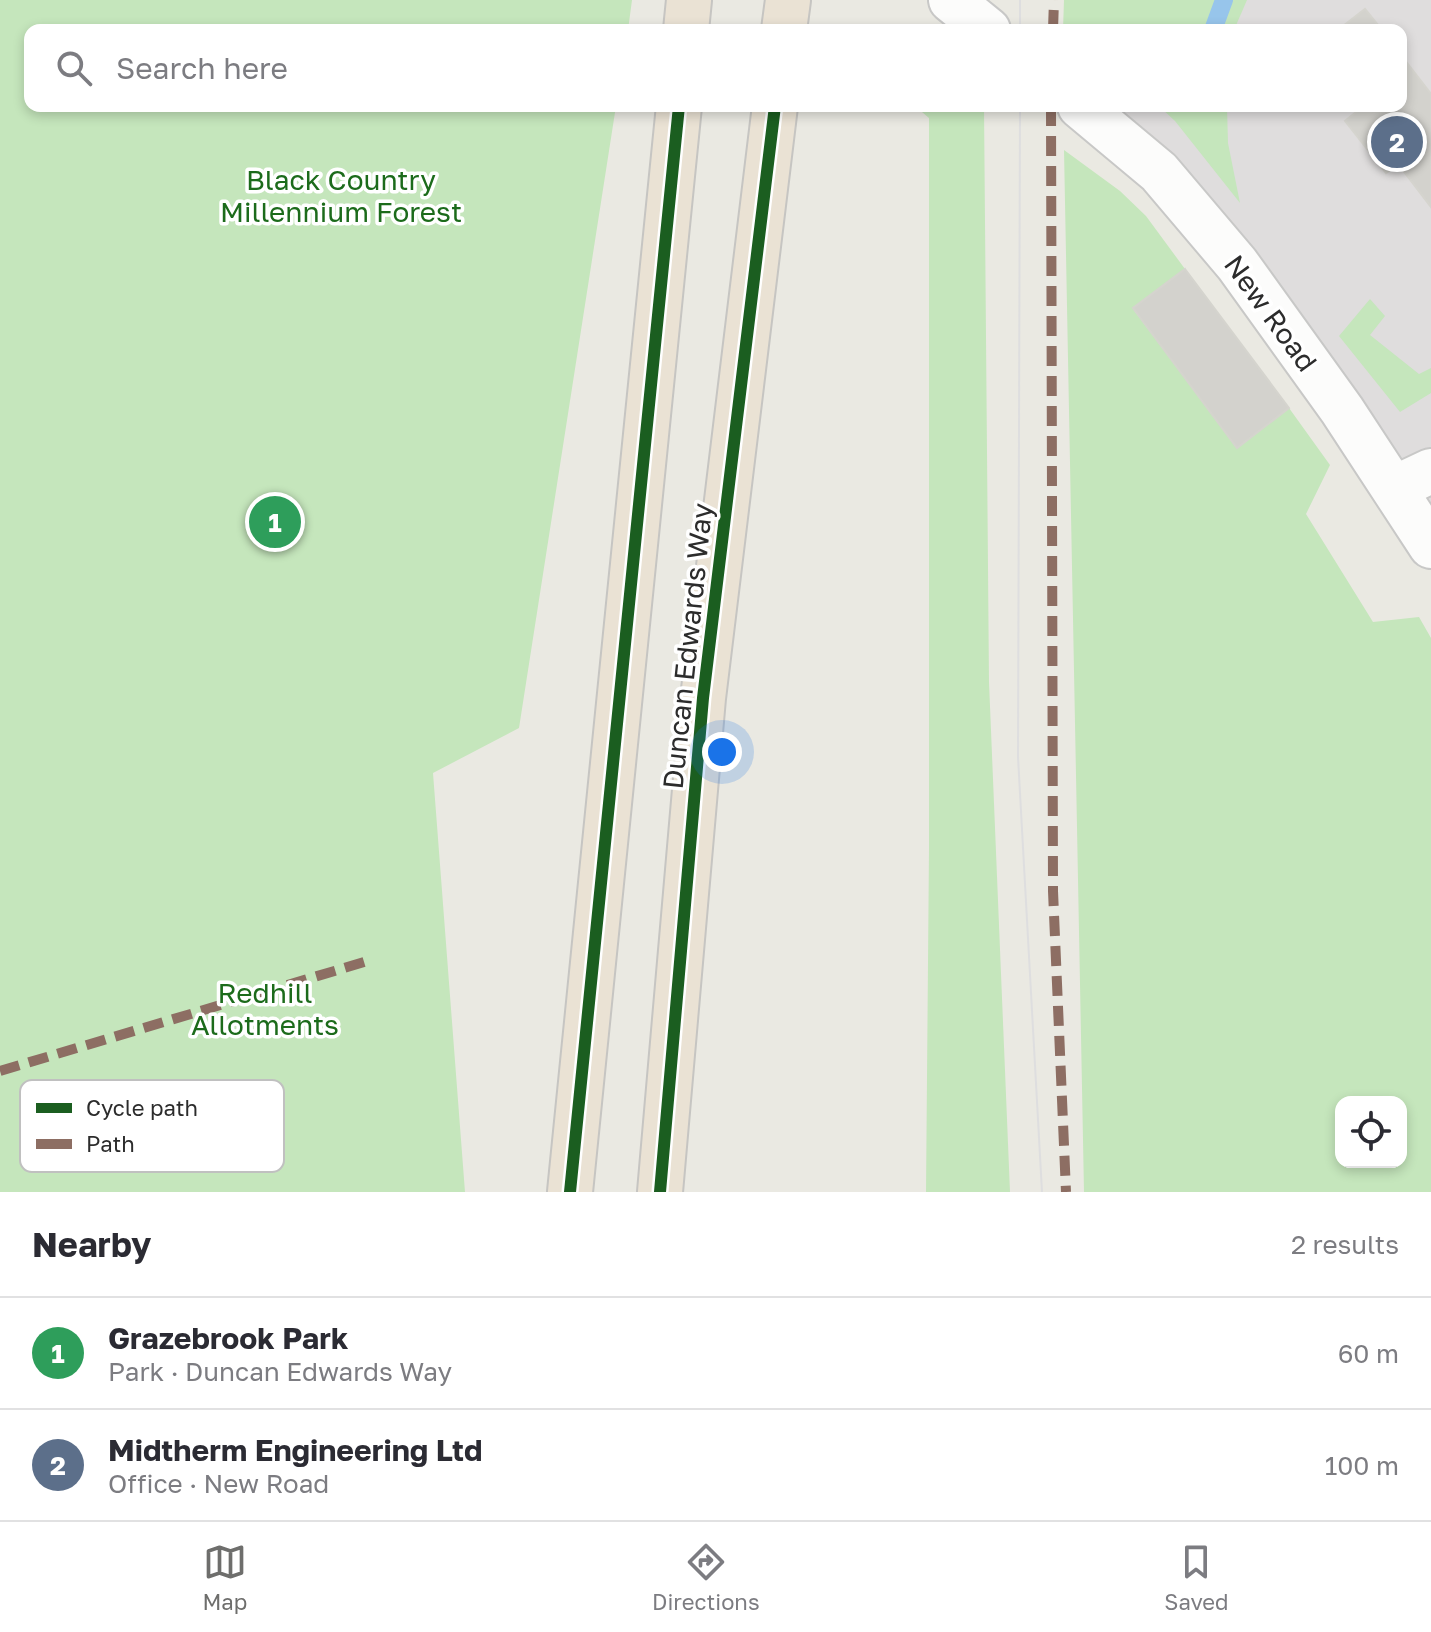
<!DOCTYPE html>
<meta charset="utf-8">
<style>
:root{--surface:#fff;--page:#f2f2f3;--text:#2b2b33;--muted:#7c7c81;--line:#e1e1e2;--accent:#6e6e6c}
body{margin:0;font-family:"Golos Text",sans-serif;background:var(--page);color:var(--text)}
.controls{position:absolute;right:24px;bottom:24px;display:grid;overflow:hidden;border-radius:16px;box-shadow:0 4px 12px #0003}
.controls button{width:72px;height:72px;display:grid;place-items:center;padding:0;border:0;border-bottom:2px solid var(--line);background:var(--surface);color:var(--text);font:40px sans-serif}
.you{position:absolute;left:722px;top:752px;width:28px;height:28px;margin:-20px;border:6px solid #fff;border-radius:50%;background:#1a73e8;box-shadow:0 0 0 12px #1a73e833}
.badge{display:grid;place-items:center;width:52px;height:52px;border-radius:50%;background:var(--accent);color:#fff;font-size:26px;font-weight:700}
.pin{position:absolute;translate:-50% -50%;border:4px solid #fff;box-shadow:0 2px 8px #0006}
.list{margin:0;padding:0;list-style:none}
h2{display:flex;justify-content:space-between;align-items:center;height:104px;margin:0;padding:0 32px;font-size:34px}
h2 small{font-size:26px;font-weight:400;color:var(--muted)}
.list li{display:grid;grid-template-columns:52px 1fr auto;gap:24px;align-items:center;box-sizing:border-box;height:112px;padding:0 32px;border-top:2px solid var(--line)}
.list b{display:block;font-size:30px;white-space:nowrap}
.list p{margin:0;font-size:26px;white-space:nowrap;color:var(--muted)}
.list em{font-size:26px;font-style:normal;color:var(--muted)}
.icon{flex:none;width:44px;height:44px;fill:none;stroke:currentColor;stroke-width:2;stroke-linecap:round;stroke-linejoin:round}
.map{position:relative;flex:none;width:1431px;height:1192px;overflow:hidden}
.search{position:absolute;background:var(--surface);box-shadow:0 4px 12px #0003;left:24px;right:24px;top:24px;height:88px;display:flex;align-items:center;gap:20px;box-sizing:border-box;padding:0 28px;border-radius:16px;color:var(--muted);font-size:30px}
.sheet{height:328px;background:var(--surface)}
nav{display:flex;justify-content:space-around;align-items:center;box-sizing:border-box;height:112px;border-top:2px solid var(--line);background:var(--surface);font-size:22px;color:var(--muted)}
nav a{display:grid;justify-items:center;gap:4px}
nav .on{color:var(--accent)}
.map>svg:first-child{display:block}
.industrial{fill:#dfdddd}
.green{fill:#c5e6bc;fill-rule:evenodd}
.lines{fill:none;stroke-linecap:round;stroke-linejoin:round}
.stream{stroke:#97c5eb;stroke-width:18}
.building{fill:#d3d2cd;stroke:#d5d4ce;stroke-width:2}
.minor-casing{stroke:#c8c8c7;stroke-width:48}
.highway-casing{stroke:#c6c5c2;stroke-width:48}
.minor{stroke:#fcfcfb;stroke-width:44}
.highway{stroke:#eae2d4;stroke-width:44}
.tram{stroke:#dededf;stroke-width:2}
.quiet{stroke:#8d6e63;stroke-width:10;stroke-dasharray:20 10;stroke-linecap:butt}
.cycleway-casing{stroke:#fff;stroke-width:17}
.cycleway{stroke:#1b5e20;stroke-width:12}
.labels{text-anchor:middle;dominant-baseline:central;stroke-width:7;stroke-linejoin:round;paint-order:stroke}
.park-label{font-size:28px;fill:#1c6b1b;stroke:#fff}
.street-label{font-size:28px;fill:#2c2c2c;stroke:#fff}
.key{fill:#fff;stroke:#c0c0c0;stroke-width:2}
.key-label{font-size:22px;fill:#2c2c2c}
</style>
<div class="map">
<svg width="1431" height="1192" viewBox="0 0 1431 1192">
<rect width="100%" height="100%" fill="#eae9e2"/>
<polygon class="industrial" points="1078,0 1431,0 1431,546 1395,488 1080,106 1401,106 1401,30 1076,30"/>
<g class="green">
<polygon points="0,0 632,0 628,30 30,30 30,106 616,106 519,728 433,773 465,1192 0,1192"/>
<polygon points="1064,0 1247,0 1234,30 1063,30"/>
<polygon points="915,106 984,106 989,682 1010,1192 926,1192 929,848 929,118"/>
<polygon points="1159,106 1227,106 1228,143 1240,203 1175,121"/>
<path d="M1064,150L1120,191L1146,216L1185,269L1133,309L1237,447L1289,408L1330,465L1306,514L1373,622L1419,617L1431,638V1192H1084ZM1341,1102H1401V1162H1341Z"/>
<polygon points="1370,299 1385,316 1370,335 1419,374 1431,368 1431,393 1400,412 1339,336"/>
</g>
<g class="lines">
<polyline class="stream" points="1213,30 1224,0"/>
</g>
<g class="building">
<polygon points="1365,9 1382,30 1338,30"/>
<polygon points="1401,55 1431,94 1431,207 1398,164 1386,173 1345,121 1361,108 1360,106 1401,106"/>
<polygon points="1185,269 1289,408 1237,448 1133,308"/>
</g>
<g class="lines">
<g class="minor-casing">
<g id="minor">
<polyline points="951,0 988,30"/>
<polyline points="1080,106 1159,172 1237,264 1342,410 1431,546"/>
<polyline points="1395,488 1431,471"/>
</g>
</g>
<g class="highway-casing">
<g id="highway">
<polyline points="686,30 689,0"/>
<polyline points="784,30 788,0"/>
<polyline points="570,1192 679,106"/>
<polyline points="660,1192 703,698 775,106"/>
</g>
</g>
<use href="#minor" class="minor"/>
<use href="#highway" class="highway"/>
<g class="tram">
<polyline points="1020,30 1020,0"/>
<polyline points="1020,106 1018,757 1042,1192"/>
</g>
<g class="quiet">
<polyline points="1053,30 1054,0"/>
<polyline points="1051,106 1053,891 1066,1192"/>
<polyline points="0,1071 371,960"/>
</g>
<g class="cycleway-casing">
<g id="cycleway">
<polyline points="570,1192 679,106"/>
<polyline points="660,1192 703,698 775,106"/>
</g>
</g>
<use href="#cycleway" class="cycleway"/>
</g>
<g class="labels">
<g class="park-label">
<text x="341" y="179">Black Country<tspan x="341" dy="32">Millennium Forest</tspan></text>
<text x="265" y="992">Redhill<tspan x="265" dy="32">Allotments</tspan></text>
</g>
<g class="street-label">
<text transform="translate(1271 313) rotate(54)">New Road</text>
<text transform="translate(687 646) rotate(-84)">Duncan Edwards Way</text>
</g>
</g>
<rect x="20" y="1080" width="264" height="92" rx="12" class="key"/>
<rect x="36" y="1103" width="36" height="10" fill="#1b5e20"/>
<rect x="36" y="1139" width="36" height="10" fill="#8d6e63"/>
<g class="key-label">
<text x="86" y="1116">Cycle path</text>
<text x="86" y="1152">Path</text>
</g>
</svg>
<div class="controls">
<button><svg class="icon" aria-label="locate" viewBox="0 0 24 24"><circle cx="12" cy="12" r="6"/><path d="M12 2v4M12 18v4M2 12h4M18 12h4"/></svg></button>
</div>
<div class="you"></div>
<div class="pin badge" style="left:275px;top:522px;background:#2e9e5b">1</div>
<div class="pin badge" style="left:1397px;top:142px;background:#5c6f8a">2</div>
<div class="search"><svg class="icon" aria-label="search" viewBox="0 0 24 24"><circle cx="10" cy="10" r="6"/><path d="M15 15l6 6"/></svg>Search here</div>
</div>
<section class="sheet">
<h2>Nearby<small>2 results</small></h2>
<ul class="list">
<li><span class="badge" style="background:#2e9e5b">1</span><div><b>Grazebrook Park</b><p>Park · Duncan Edwards Way</p></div><em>60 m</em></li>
<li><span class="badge" style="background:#5c6f8a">2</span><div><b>Midtherm Engineering Ltd</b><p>Office · New Road</p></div><em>100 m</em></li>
</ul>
</section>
<nav>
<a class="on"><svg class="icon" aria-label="map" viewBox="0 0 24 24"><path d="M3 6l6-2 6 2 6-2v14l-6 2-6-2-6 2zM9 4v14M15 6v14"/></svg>Map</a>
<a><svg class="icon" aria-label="directions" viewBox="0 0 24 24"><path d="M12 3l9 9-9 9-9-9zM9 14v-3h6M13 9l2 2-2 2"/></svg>Directions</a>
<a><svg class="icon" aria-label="saved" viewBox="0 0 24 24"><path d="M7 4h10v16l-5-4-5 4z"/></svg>Saved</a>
</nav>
